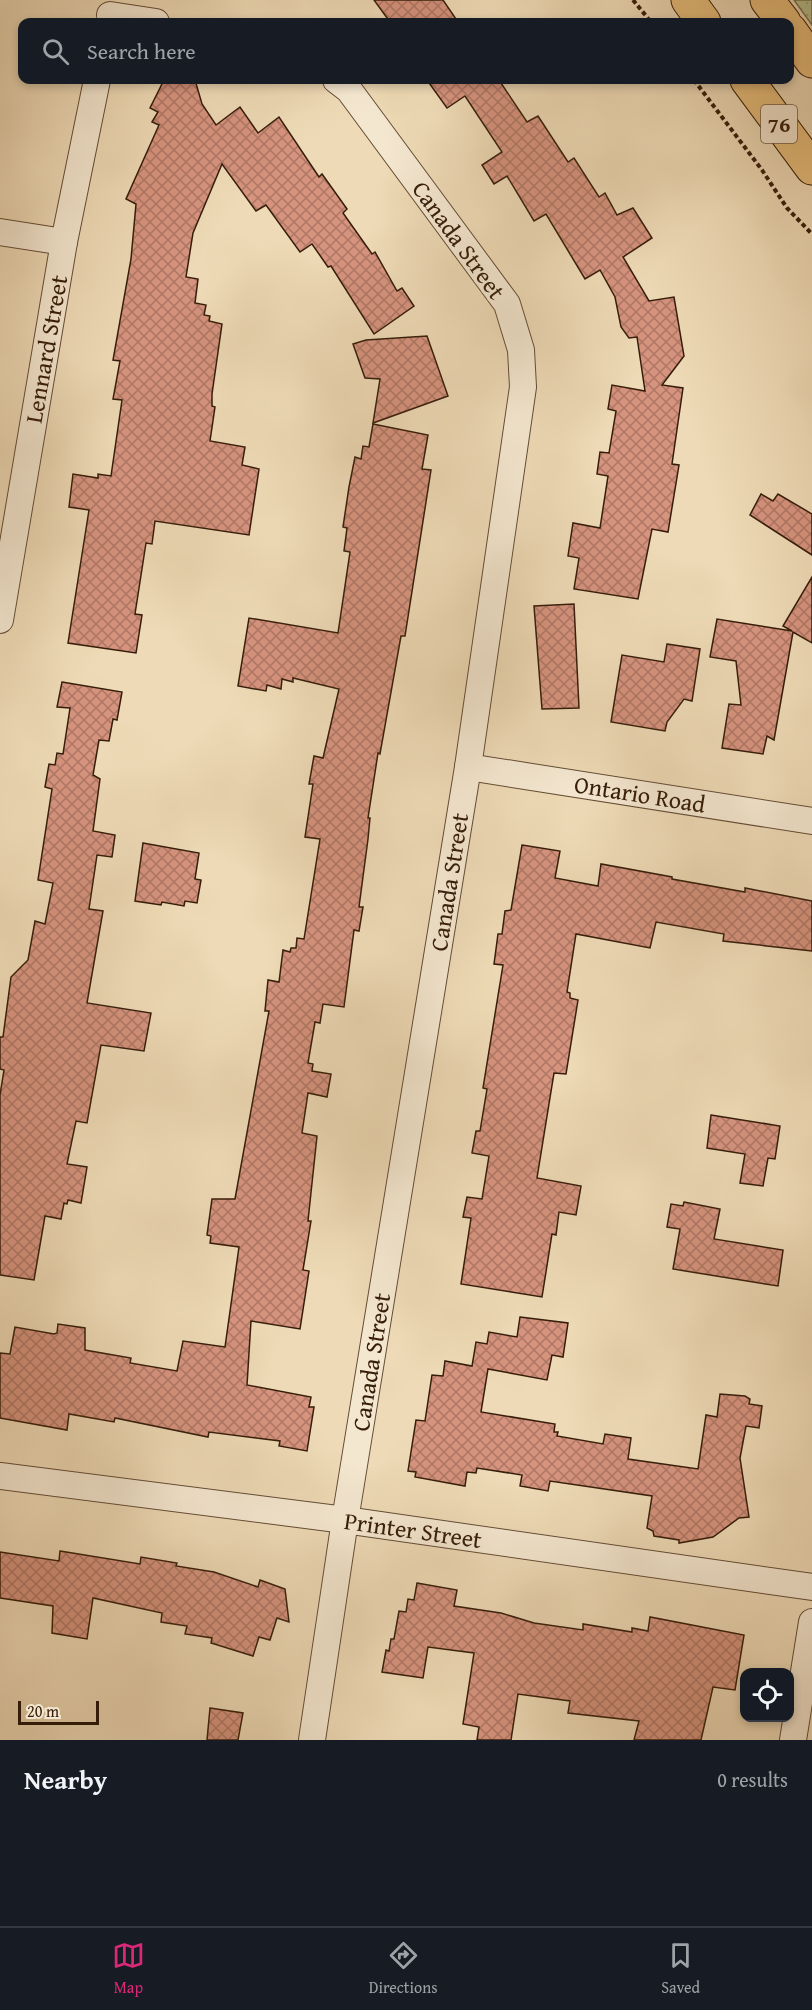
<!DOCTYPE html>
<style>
:root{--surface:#171b24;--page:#20242c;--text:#f1f3f6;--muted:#9ea1a6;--line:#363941;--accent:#db2777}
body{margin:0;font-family:"Gentium Book Plus",serif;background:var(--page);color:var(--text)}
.controls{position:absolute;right:18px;bottom:18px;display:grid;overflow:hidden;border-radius:12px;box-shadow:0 3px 9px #0003}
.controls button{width:54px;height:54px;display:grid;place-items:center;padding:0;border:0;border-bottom:2px solid var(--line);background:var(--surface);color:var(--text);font:30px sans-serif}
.scale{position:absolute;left:18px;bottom:15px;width:81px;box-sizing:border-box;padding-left:6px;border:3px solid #361d0a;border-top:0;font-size:16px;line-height:21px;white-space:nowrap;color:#361d0a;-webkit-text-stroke:4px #f4e7d0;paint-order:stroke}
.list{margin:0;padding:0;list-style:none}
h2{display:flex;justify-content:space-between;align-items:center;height:78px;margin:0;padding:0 24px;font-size:26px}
h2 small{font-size:20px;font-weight:400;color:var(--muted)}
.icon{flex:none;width:33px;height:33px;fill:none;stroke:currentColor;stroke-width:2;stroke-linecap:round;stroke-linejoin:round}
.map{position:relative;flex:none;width:812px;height:1740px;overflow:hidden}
.search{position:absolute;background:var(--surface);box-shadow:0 3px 9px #0003;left:18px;right:18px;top:18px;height:66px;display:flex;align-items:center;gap:15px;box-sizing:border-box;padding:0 21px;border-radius:12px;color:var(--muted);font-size:22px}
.sheet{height:186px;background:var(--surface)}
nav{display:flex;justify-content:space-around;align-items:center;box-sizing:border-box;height:84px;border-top:2px solid var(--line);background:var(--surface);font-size:16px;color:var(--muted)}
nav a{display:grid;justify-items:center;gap:3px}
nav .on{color:var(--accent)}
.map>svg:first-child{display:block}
.park{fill:url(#park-dots);stroke:#756f4e;stroke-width:1.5}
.building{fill:url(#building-cross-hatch);stroke:#361d0a;stroke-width:1.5}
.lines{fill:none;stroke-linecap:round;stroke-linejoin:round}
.minor-casing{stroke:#644c35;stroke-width:28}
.trunk-casing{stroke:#361d0a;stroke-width:35}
.path{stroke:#361d0a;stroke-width:4;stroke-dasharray:4.5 3;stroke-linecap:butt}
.minor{stroke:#f4e7d0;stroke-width:26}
.trunk{stroke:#e7bd7b;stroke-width:33}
.labels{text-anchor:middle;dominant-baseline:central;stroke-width:6;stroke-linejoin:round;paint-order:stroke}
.shield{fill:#f4e7d0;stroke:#6f5a45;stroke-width:1.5}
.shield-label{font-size:22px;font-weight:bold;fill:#361d0a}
.street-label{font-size:24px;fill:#361d0a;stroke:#f4e7d0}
</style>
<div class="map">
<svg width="812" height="1740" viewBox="0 0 812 1740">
<defs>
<pattern id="park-dots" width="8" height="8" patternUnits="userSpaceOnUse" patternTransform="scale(1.5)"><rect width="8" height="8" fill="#b4c191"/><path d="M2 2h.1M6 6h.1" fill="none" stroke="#9ba57c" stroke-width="1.8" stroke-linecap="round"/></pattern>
<pattern id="building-cross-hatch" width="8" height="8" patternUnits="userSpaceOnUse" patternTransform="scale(1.5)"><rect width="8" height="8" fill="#d6937e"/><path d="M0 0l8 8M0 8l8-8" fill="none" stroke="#ae7765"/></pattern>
</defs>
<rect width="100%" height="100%" fill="#eedab6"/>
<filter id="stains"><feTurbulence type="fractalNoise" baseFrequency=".00333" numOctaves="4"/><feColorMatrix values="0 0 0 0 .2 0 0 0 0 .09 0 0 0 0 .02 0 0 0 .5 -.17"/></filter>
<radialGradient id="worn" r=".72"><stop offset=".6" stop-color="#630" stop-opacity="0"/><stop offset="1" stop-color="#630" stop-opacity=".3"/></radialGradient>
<polygon class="park" points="794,0 812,0 812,25"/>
<g class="building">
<polygon points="374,0 443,0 458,22 390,22"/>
<polygon points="164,80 195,80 202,104 216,125 240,107 258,133 279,117 319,177 322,174 347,209 343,213 372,254 375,252 397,291 402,288 414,306 374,334 331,266 328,267 312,244 300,252 266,205 256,211 222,164 193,233 186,277 198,279 195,303 206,305 204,315 210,316 209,321 222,324 212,394 212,406 215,407 210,441 245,447 242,465 259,469 249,535 155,521 152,544 146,543 135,614 142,615 136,653 68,643 89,510 69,507 73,474 98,478 98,474 111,476 122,400 113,399 120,361 113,360 131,259 136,204 126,199 159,125 152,122 158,112 150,108"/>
<polygon points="427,80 499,80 527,122 538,116 568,162 574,158 599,197 605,193 617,215 633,208 652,238 623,257 649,301 674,297 684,356 662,385 683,388 672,464 679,465 668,532 652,529 638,599 574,589 579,558 568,556 573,523 600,528 608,476 597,474 600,452 609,453 616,411 608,409 612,385 645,391 637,337 629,338 621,327 615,297 600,270 585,279 546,214 534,221 507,176 494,184 482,165 502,152 465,96 447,108"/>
<polygon points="427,336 448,396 373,423 380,379 365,378 353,344 366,340"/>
<polygon points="373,424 428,435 422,469 431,470 405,636 401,636 380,754 378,753 368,818 370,818 368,839 359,907 363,907 359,931 354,930 344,1007 323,1004 320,1023 315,1022 308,1063 313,1064 312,1071 331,1074 327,1097 308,1093 302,1133 317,1136 308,1221 311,1221 303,1270 309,1271 300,1329 251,1321 247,1385 311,1397 309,1407 314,1407 307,1451 279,1446 280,1441 209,1432 208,1437 115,1418 114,1422 69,1414 67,1430 0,1418 0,1353 10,1354 15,1327 54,1334 57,1333 58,1324 85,1328 85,1350 131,1358 130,1363 177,1371 183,1341 225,1347 239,1247 210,1243 211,1236 207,1235 212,1199 235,1199 269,1011 265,1011 268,980 279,982 283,950 290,952 291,948 296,948 297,938 304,939 320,839 305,837 313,784 309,784 314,756 323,758 339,689 293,678 293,682 282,679 281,689 267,685 266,691 238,686 249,618 338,633 350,552 344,551 347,528 343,527 349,487 355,457 361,459 363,446 369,447"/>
<polygon points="761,494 773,501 778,494 812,514 812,555 750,515"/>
<polygon points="812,577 812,643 793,632 774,740 767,736 763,754 722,748 729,704 741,705 736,661 710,657 717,619 792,631 783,626"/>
<polygon points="574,604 579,708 542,709 534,606"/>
<polygon points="667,644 700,649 692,701 684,699 667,722 665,731 611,722 622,655 664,662"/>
<polygon points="62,682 122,692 117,720 113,719 109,741 99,740 93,775 100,779 93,831 115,835 112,857 97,855 89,909 103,911 87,1003 151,1013 144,1051 101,1045 87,1123 76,1121 67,1164 87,1167 81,1203 68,1200 67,1204 64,1203 61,1219 45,1216 34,1280 0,1275 0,1095 4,1070 0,1069 0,1037 3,1037 11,977 28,960 35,921 45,924 53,883 38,880 52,789 45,787 49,764 55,765 57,753 63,754 70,708 57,707"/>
<polygon points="143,843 199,853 195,879 201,880 197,903 185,901 184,906 162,902 161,905 135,901"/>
<polygon points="522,845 560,851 555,878 598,886 601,864 672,877 672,879 745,892 745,888 812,901 812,951 723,941 724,934 656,922 650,948 576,934 567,992 570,993 570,998 578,1000 566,1074 554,1073 537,1178 581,1186 576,1215 559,1212 556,1235 552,1234 542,1297 461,1284 471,1218 463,1217 467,1197 482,1199 489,1156 472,1153 476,1131 480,1131 487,1089 483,1088 503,965 494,964 498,934 502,934 505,911 511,910"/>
<polygon points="711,1115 780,1126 775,1159 768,1158 763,1186 740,1183 745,1154 707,1148"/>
<polygon points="684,1202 720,1209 714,1239 783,1250 778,1286 673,1269 680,1229 667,1227 671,1204 683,1206"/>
<polygon points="520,1317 568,1323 563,1357 552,1355 547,1380 488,1369 481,1412 555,1424 554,1432 558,1432 557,1436 603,1444 605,1434 631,1438 628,1459 698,1469 706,1415 717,1417 720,1394 745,1396 750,1399 749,1404 762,1406 759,1428 746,1426 740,1458 749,1517 739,1518 713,1537 679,1543 679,1540 654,1536 653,1531 647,1528 652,1496 550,1481 548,1491 520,1486 522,1475 477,1468 476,1473 467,1472 465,1486 415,1477 416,1472 408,1471 416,1420 425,1421 432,1375 443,1376 445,1361 472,1366 476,1342 487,1344 489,1332 517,1337"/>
<polygon points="60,1551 140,1564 141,1557 177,1563 176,1566 214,1572 258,1587 260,1580 285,1589 289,1622 277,1618 270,1640 259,1637 253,1656 211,1643 212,1638 185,1634 187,1626 161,1622 162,1613 93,1598 87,1639 52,1633 53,1606 0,1598 0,1552 59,1561"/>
<polygon points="417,1583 457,1590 454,1606 501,1613 534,1623 583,1630 583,1624 632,1632 632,1628 648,1631 650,1617 744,1635 735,1690 713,1687 701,1740 634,1740 639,1721 568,1713 570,1701 518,1694 511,1740 477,1740 479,1727 463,1724 474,1653 428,1647 423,1678 382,1672 386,1650 389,1651 391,1639 394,1639 399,1611 406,1612 408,1599 414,1600"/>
<polygon points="210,1708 243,1713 238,1740 207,1740"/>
</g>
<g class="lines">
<g class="minor-casing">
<g id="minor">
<polyline points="110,15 156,22"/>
<polyline points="0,232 64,242"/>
<polyline points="0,620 64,242 97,80"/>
<polyline points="468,767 812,821"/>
<polyline points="0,1476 345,1520 812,1587"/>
<polyline points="312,1740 345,1520 468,767 523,387 521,350 507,304 349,90 336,80"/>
<polyline points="793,1740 812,1622"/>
</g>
</g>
<g class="trunk-casing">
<g id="trunk">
<polyline points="688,0 704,22"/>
<polyline points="767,0 784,22"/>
<polyline points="790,30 812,61"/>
<polyline points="747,80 812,168"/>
</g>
</g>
<g class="path">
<polyline points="633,0 651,22"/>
<polyline points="694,80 762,170 787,208 812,234"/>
</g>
<use href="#minor" class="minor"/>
<use href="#trunk" class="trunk"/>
</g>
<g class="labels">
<rect class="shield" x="761" y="105" width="36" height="38" rx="4.5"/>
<g class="shield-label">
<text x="779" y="124">76</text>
</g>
<g class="street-label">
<text transform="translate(459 240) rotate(54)">Canada Street</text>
<text transform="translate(46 349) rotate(-80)">Lennard Street</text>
<text transform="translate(640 794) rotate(9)">Ontario Road</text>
<text transform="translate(449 882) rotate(-81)">Canada Street</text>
<text transform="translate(371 1362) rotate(-81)">Canada Street</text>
<text transform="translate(413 1530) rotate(8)">Printer Street</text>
</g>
</g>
<rect width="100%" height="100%" filter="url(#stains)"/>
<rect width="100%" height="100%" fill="url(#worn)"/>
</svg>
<div class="controls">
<button><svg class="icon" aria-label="locate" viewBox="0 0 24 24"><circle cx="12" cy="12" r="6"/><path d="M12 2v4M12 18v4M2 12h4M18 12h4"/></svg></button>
</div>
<div class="scale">20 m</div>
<div class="search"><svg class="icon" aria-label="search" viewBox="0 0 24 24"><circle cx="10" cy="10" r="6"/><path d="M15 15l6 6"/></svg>Search here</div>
</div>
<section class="sheet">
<h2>Nearby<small>0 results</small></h2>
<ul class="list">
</ul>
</section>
<nav>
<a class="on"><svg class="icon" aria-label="map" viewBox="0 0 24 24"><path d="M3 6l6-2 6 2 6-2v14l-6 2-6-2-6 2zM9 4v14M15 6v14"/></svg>Map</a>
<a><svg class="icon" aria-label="directions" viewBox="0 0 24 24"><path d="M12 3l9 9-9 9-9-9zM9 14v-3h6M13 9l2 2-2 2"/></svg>Directions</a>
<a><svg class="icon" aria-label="saved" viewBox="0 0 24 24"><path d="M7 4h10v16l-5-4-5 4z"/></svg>Saved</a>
</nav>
